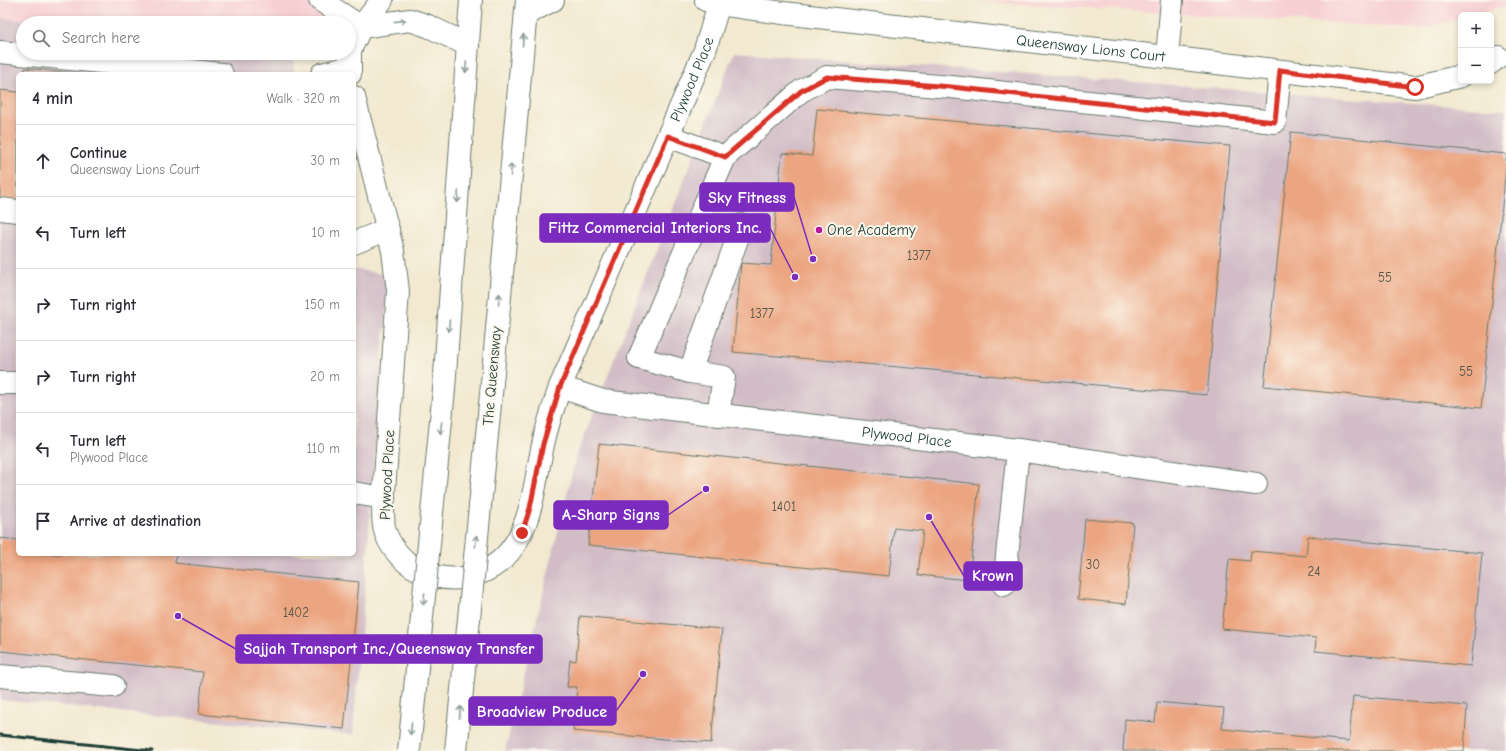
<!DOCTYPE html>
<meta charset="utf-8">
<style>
:root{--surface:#fff;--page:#f7f7f7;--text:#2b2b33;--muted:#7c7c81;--line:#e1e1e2}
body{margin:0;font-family:"Comic Neue",sans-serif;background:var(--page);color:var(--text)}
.controls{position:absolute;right:12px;top:12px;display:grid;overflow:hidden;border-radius:6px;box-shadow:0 2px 6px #0003}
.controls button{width:36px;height:36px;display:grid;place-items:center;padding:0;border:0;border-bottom:1px solid var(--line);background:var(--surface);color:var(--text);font:20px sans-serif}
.stop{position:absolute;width:12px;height:12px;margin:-9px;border:3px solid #d93025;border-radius:50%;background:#fff}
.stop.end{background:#d93025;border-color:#fff;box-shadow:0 1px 4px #0008}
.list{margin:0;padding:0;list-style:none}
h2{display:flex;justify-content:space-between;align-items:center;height:52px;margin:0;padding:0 16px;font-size:17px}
h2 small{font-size:13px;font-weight:400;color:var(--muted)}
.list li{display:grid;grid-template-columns:26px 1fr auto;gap:12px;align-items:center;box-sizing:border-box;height:72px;padding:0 16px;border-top:1px solid var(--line)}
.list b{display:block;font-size:15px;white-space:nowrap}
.list p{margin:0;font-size:13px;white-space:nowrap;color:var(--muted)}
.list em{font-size:13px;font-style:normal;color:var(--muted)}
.icon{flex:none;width:22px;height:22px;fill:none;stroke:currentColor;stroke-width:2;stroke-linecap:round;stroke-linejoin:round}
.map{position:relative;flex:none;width:1506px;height:751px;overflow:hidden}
.search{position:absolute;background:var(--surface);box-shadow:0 2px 6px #0003;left:16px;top:16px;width:340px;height:44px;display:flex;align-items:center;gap:10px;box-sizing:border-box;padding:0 14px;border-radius:22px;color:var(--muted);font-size:15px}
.panel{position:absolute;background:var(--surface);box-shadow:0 2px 6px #0003;left:16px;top:72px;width:340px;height:484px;border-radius:6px}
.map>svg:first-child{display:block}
.built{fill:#f7cfd3}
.industrial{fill:#d2bdc7}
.building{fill:#eca581}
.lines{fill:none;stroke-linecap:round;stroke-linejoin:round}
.minor-casing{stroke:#69796b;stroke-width:24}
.major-casing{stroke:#69796b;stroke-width:24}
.minor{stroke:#fff;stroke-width:22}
.major{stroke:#fff;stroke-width:22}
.rail{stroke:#1f3d34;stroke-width:3}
.major-bridge-casing{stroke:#69796b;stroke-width:24;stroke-linecap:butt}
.major-bridge{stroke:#fff;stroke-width:22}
.oneway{stroke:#8f9e9a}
.route{stroke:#d93025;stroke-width:5}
.poi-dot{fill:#b5179e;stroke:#fbf7ec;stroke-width:1.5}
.labels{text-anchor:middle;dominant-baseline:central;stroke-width:4;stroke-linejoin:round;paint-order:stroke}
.number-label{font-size:13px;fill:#525747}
.street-label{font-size:15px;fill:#1f3d34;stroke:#fbf7ec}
.poi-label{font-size:15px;fill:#1f3d34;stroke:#fbf7ec;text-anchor:start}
.leader{fill:none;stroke:#7b2cbf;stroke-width:1.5}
.callout-dot{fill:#7b2cbf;stroke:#fbf7ec;stroke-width:1.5}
.callout{fill:#7b2cbf;stroke:#7b2cbf;stroke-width:1.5}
.callout-label{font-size:16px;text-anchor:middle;font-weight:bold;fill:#fff}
</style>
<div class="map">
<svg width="1506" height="751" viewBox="0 0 1506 751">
<rect width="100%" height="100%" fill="#fbf7ec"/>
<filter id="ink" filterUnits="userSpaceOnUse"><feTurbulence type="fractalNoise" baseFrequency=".025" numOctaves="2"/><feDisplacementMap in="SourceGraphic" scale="8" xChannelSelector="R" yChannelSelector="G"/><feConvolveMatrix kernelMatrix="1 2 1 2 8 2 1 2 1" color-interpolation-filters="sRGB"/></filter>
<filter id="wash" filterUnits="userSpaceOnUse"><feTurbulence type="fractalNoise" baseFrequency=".012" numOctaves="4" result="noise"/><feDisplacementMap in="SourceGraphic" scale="16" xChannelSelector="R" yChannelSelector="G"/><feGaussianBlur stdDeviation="0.9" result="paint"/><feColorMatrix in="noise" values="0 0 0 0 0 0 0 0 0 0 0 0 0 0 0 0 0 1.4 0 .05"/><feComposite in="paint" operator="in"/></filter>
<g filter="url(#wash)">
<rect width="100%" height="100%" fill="#f2e9d0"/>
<g class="built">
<polygon points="0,0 341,0 318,23 52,23 0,18"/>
<polygon points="963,0 1506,0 1506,6 1473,15 1461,15 1461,18 1421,29"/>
</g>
<g class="industrial">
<polygon points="0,18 52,23 23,23 23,53 294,53 294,74 18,74 18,554 354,554 354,269 389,275 353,735 0,700"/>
<polygon points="734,52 1506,110 1506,751 505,751 576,457"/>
</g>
<g id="blocks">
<g class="building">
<polygon points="25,68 69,73 69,74 24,74"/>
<polygon points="0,90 18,92 18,202 0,200"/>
<polygon points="817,109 1230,146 1207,395 733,352 741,263 771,265 782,153 812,156"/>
<polygon points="1291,132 1506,154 1506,168 1481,408 1264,386"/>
<polygon points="599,444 979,484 969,580 918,575 923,531 894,528 889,576 588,545"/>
<polygon points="1085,519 1133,523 1126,604 1078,599"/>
<polygon points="1308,536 1482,553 1471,666 1315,651 1316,638 1222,629 1229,559 1250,561 1251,551 1306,556"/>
<polygon points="0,538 18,540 18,554 176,554 175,563 359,582 344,729 199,714 203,672 0,651"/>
<polygon points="580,616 722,629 711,743 573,731 577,687 567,687 570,660 576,661"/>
<polygon points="1353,696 1467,706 1464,751 1123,751 1125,719 1155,722 1157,702 1224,708 1222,729 1349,741"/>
</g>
</g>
</g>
<g filter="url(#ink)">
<use href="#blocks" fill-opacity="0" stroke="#69796b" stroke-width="1"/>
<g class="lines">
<g class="minor-casing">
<g id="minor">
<polyline points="320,0 361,27 350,50 350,74"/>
<path id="s1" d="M706,0L719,4L783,13L1167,57L1415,87L1461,76"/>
<polyline points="0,52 222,74"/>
<polyline points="1167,57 1172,0"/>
<polyline points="1491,63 1498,57"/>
<polyline points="322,74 350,67"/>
<path id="s2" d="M354,97L393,251L398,291L383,506C383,512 383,520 384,527C388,545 402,562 419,570C437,579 456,581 475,575C531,557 532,493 543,445C547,425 554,406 560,387L705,50L719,4"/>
<polyline points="668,136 725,157 639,358 690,372 742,225"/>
<polyline points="725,157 801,91 827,77 951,87 1275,122 1280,71"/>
<polyline points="0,209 18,211"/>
<polyline points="354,243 388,229"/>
<polyline points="690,372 724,377 718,415"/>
<polyline points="0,383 18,383"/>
<path id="s3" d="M560,387L603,401L1018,450L1256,484"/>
<polyline points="354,493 384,498"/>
<polyline points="1004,585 1018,450"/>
<polyline points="0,676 113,686"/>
</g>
</g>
<g class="major-casing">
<g id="major">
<polyline points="526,14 553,0"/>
<polyline points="361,27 410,20 428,26 468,45"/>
<polyline points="361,27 382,0"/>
<polyline points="444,389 471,0"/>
<polyline points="491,394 527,0"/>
</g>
</g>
<use href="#minor" class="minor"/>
<use href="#major" class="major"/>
<polyline class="rail" points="0,735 152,751"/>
<g class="major-bridge-casing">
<g id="major-bridge">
<polyline points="409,751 444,389"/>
<polyline points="456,751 491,394"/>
</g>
</g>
<use href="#major-bridge" class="major-bridge"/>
</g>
<defs><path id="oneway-shaft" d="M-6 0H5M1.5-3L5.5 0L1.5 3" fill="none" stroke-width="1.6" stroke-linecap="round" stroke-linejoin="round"/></defs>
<g class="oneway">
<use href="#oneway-shaft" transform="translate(400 21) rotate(-6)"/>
<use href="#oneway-shaft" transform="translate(523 40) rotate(-85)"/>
<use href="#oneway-shaft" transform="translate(466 67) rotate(94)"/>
<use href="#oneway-shaft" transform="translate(511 170) rotate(-85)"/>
<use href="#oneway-shaft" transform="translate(458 197) rotate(94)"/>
<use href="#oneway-shaft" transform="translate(499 299) rotate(-85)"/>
<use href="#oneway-shaft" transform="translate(449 326) rotate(94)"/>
<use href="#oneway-shaft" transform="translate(441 428) rotate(96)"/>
<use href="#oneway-shaft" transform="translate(476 541) rotate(-84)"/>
<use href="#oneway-shaft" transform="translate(424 599) rotate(96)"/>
<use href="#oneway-shaft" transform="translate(460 712) rotate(-84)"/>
<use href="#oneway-shaft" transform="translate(411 729) rotate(96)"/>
</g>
</g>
<g class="lines" filter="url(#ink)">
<polyline class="route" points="522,533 530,508 543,444 560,387 668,136 725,157 801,91 827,77 951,87 1275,122 1280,70 1415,87"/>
</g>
<circle class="poi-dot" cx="819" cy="230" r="4"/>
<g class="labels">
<g class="number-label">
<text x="919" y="255">1377</text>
<text x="1385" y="277">55</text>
<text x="762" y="313">1377</text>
<text x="1466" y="371">55</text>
<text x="784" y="506">1401</text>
<text x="1093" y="564">30</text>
<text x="1314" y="571">24</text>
<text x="296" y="612">1402</text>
</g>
<g class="street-label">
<text stroke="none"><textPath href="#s1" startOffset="388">Queensway Lions Court</textPath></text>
<text stroke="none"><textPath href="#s2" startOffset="1101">Plywood Place</textPath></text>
<text transform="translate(492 376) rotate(-85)">The Queensway</text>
<text stroke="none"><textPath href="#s3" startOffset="351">Plywood Place</textPath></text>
<text transform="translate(387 475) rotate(-87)">Plywood Place</text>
</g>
<g class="poi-label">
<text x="827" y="230">One Academy</text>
</g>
</g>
<path class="leader" d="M813 259L794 197M795 277L770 228M706 489L668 515M929 517L964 576M178 616L236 649M643 674L616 711"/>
<g class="callout-dot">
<circle cx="813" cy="259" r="4"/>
<circle cx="795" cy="277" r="4"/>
<circle cx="706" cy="489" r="4"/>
<circle cx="929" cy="517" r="4"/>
<circle cx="178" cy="616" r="4"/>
<circle cx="643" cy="674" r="4"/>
</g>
<g class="callout">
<rect x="700" y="183" width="94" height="28" rx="4"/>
<rect x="540" y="214" width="230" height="28" rx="4"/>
<rect x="554" y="501" width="114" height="28" rx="4"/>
<rect x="964" y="562" width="58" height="28" rx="4"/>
<rect x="236" y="635" width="306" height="28" rx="4"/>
<rect x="469" y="697" width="147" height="28" rx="4"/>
</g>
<g class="callout-label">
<text x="747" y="203">Sky Fitness</text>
<text x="655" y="233">Fittz Commercial Interiors Inc.</text>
<text x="611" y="520">A-Sharp Signs</text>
<text x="993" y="581">Krown</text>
<text x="389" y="654">Sajjah Transport Inc./Queensway Transfer</text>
<text x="542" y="717">Broadview Produce</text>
</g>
</svg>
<div class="controls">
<button>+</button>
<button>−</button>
</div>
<div class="stop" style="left:1415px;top:87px"></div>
<div class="stop end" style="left:522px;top:533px"></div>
<div class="search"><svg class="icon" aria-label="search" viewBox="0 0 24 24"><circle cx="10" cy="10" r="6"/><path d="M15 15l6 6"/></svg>Search here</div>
<section class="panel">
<h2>4 min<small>Walk · 320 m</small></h2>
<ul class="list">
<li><svg class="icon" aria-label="ahead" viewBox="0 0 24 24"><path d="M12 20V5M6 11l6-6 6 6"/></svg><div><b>Continue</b><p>Queensway Lions Court</p></div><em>30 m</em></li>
<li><svg class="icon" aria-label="left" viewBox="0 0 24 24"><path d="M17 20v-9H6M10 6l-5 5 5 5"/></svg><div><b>Turn left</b></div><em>10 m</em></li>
<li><svg class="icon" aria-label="right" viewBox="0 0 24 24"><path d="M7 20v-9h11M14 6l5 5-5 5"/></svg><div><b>Turn right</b></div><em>150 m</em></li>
<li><svg class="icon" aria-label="right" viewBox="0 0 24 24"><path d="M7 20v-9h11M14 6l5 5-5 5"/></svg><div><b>Turn right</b></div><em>20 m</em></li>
<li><svg class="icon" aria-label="left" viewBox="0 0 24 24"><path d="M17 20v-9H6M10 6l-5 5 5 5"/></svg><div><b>Turn left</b><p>Plywood Place</p></div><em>110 m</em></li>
<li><svg class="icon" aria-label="arrive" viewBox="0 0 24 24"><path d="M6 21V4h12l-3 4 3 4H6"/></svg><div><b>Arrive at destination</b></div></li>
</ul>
</section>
</div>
